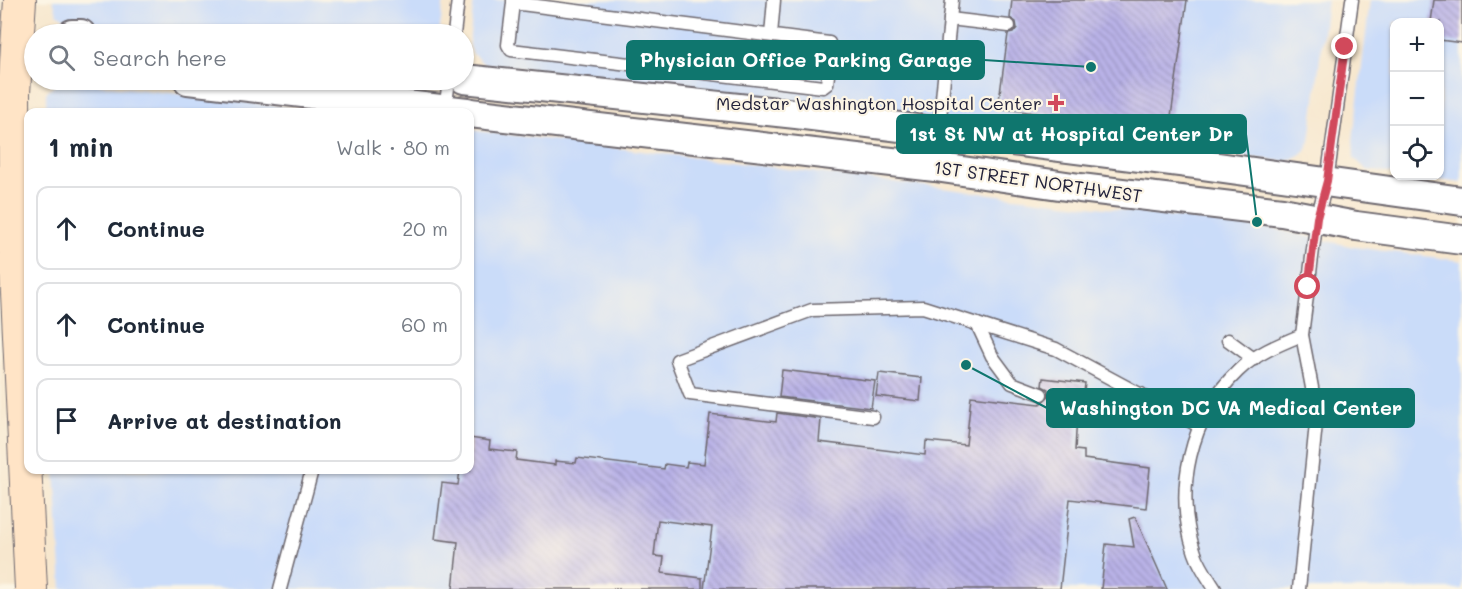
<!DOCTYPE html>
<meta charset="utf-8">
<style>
:root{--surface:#fff;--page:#f2f2f3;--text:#1f2937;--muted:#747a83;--line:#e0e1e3}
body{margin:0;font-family:Mali,sans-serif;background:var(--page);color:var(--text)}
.controls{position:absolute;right:18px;top:18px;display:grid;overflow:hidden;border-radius:12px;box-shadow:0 2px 4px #0004}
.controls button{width:54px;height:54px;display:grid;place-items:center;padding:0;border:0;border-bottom:2px solid var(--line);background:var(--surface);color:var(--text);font:30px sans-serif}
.stop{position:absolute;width:18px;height:18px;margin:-14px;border:4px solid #d1495b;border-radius:50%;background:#fff}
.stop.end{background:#d1495b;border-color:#fff;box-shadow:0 2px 6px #0008}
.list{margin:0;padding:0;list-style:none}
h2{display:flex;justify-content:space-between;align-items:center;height:78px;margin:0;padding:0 24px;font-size:26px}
h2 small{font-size:20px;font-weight:400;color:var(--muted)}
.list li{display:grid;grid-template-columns:39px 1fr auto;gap:18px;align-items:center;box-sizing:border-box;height:84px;margin:0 12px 12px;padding:0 12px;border:2px solid var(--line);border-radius:12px}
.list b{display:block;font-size:22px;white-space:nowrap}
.list em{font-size:20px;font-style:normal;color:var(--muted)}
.icon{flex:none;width:33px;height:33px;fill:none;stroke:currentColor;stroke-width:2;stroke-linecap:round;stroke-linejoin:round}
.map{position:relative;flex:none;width:1462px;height:589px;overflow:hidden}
.search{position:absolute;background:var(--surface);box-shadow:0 2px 4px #0004;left:24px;top:24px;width:450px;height:66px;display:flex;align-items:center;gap:15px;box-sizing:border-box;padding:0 21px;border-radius:33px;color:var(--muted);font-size:22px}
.panel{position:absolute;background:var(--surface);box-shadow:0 2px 4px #0004;left:24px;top:108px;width:450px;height:366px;border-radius:12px}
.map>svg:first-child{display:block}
.built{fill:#cadcf9}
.building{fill:url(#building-back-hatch)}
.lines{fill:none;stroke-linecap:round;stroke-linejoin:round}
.service-casing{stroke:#6d676e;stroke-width:15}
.tertiary-casing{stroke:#6d676e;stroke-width:32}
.secondary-casing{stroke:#6d676e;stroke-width:34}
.service{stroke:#fff;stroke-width:12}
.tertiary{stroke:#fff;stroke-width:28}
.secondary{stroke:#ffe4c6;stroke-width:32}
.route{stroke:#d1495b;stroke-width:8}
.poi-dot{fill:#d1495b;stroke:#fcf5e5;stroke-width:2}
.labels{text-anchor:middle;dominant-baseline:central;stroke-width:4.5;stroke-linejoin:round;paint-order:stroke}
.poi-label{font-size:18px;fill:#22223b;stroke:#fcf5e5;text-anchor:end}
.street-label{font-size:18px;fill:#22223b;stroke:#fcf5e5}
.leader{fill:none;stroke:#0f766e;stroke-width:2}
.callout-dot{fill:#0f766e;stroke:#fcf5e5;stroke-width:2}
.callout{fill:#0f766e;stroke:#0f766e;stroke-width:2}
.callout-label{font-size:20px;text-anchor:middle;font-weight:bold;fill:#fff}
</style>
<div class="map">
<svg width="1462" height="589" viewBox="0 0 1462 589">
<defs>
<pattern id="building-back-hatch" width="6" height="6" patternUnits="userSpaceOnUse" patternTransform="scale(1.5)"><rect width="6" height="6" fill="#bab3e8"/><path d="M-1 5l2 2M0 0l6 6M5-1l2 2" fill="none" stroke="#9791bd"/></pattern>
</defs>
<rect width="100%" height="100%" fill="#fcf5e5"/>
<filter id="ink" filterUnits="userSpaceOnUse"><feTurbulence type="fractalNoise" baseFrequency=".0167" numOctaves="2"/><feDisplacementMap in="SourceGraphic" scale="12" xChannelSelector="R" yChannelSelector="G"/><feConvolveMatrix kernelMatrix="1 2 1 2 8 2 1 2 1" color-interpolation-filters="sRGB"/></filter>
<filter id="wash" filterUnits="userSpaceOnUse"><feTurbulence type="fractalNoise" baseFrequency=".008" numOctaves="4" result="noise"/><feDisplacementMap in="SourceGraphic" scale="24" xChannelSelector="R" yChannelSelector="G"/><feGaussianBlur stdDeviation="1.35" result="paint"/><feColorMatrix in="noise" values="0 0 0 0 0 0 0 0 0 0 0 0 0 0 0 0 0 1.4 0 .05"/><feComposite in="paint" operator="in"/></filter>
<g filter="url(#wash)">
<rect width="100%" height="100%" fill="#f7e7ce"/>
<g class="built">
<polygon points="53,0 444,0 439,34 160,34 73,24 57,13"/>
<polygon points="474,0 1327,0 1310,141 1302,155 1286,162 484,64 473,54 469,44"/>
<polygon points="1370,0 1462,0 1462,183 1407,176 1440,176 1440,22 1394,22 1394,174 1367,170 1354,158 1353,140"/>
<polygon points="61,80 272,105 330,112 46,112 46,93"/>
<polygon points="470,130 1276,229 1354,247 1462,261 1462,589 62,589 55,470 470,470"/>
</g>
<g id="blocks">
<g class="building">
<polygon points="1012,0 1187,0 1169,131 998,108 1008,34 1013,33 1017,28 1016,22 1010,18"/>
<polygon points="1434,0 1462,0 1462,43 1440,40 1440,22 1431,22"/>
<polygon points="782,370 875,381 871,408 779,397"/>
<polygon points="879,373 922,378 920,401 876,396"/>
<polygon points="1043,378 1085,383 1084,392 1079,393 1075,400 1082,408 1082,415 1077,415 1075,450 1084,451 1084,459 1150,468 1146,508 1070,499 1060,589 704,589 712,527 658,520 654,556 664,557 662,573 702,578 702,589 453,589 458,542 435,539 442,483 458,485 460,470 470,470 470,438 490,441 489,449 517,452 516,460 555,465 555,461 576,463 577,458 664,469 665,464 686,467 687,462 704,464 710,414 776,422 777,413 821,419 819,442 925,455 926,441 966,445 971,396 1040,404 1049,396 1048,389 1042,386"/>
<polygon points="1135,517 1167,589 1101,589 1106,544 1134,547 1129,519"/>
</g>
</g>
</g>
<g filter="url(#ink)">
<use href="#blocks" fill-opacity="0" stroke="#6d676e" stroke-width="1.5"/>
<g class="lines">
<g class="service-casing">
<g id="service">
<polyline points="513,3 829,43 831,48 827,84 823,87 511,50 508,45 513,3 513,0"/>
<polyline points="950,19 1009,26"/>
<polyline points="454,34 458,0"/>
<polyline points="771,35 774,0"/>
<polyline points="445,111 449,80"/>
<polyline points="935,167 952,0"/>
<polyline points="977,324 992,356 1012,383 1041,394"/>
<polyline points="1228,340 1254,359"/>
<polyline points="1083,400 1109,402 1141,394"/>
<polyline points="873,417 690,394 677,360 812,310 923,307 1056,349 1199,426"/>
<polyline points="280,589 312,470"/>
<path d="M1215,589C1208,578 1199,565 1195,553C1173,491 1190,417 1238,371C1255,354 1280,344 1302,335"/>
<polyline points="1299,589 1317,414 1302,335 1317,218 1327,181 1352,0"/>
</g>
</g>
<g class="tertiary-casing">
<g id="tertiary">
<polyline points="72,34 81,34"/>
<polyline points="464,79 796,114 1196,164 1462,201"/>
<polyline points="188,80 467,112"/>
<polyline points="470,113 935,167 1080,188 1282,212 1356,226 1462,240"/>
</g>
</g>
<g class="secondary-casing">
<polyline id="secondary" points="20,0 14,93 15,251 31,589"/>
</g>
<use href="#service" class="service"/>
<use href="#tertiary" class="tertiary"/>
<use href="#secondary" class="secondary"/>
</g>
</g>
<g class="lines" filter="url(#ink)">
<polyline class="route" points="1308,287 1317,218 1327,181 1345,47"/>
</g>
<path class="poi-dot" d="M1053 94h6v6h6v6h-6v6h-6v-6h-6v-6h6z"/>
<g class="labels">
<g class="poi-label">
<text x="1042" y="103">Medstar Washington Hospital Center</text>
</g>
<g class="street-label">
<text transform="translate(1038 181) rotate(8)">1ST STREET NORTHWEST</text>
</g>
</g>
<path class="leader" d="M1091 67L984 60M1257 222L1246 134M966 365L1047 408"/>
<g class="callout-dot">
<circle cx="1091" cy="67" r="6"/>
<circle cx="1257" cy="222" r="6"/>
<circle cx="966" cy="365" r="6"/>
</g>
<g class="callout">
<rect x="627" y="41" width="357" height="38" rx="6"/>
<rect x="897" y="115" width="349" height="38" rx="6"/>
<rect x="1047" y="389" width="367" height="38" rx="6"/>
</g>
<g class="callout-label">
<text x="806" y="67">Physician Office Parking Garage</text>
<text x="1071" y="141">1st St NW at Hospital Center Dr</text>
<text x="1231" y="415">Washington DC VA Medical Center</text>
</g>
</svg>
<div class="controls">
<button>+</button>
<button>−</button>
<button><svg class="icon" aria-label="locate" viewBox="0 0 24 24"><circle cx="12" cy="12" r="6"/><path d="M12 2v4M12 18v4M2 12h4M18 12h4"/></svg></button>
</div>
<div class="stop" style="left:1308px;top:287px"></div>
<div class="stop end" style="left:1345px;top:47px"></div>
<div class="search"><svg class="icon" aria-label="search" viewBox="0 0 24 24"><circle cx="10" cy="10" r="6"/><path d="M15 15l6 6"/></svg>Search here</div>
<section class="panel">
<h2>1 min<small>Walk · 80 m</small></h2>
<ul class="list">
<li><svg class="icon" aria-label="ahead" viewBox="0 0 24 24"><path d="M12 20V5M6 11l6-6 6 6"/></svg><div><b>Continue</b></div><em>20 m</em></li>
<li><svg class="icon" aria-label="ahead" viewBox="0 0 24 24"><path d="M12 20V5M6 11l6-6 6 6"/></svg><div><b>Continue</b></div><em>60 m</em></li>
<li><svg class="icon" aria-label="arrive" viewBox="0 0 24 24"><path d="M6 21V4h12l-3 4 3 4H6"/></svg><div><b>Arrive at destination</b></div></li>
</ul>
</section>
</div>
